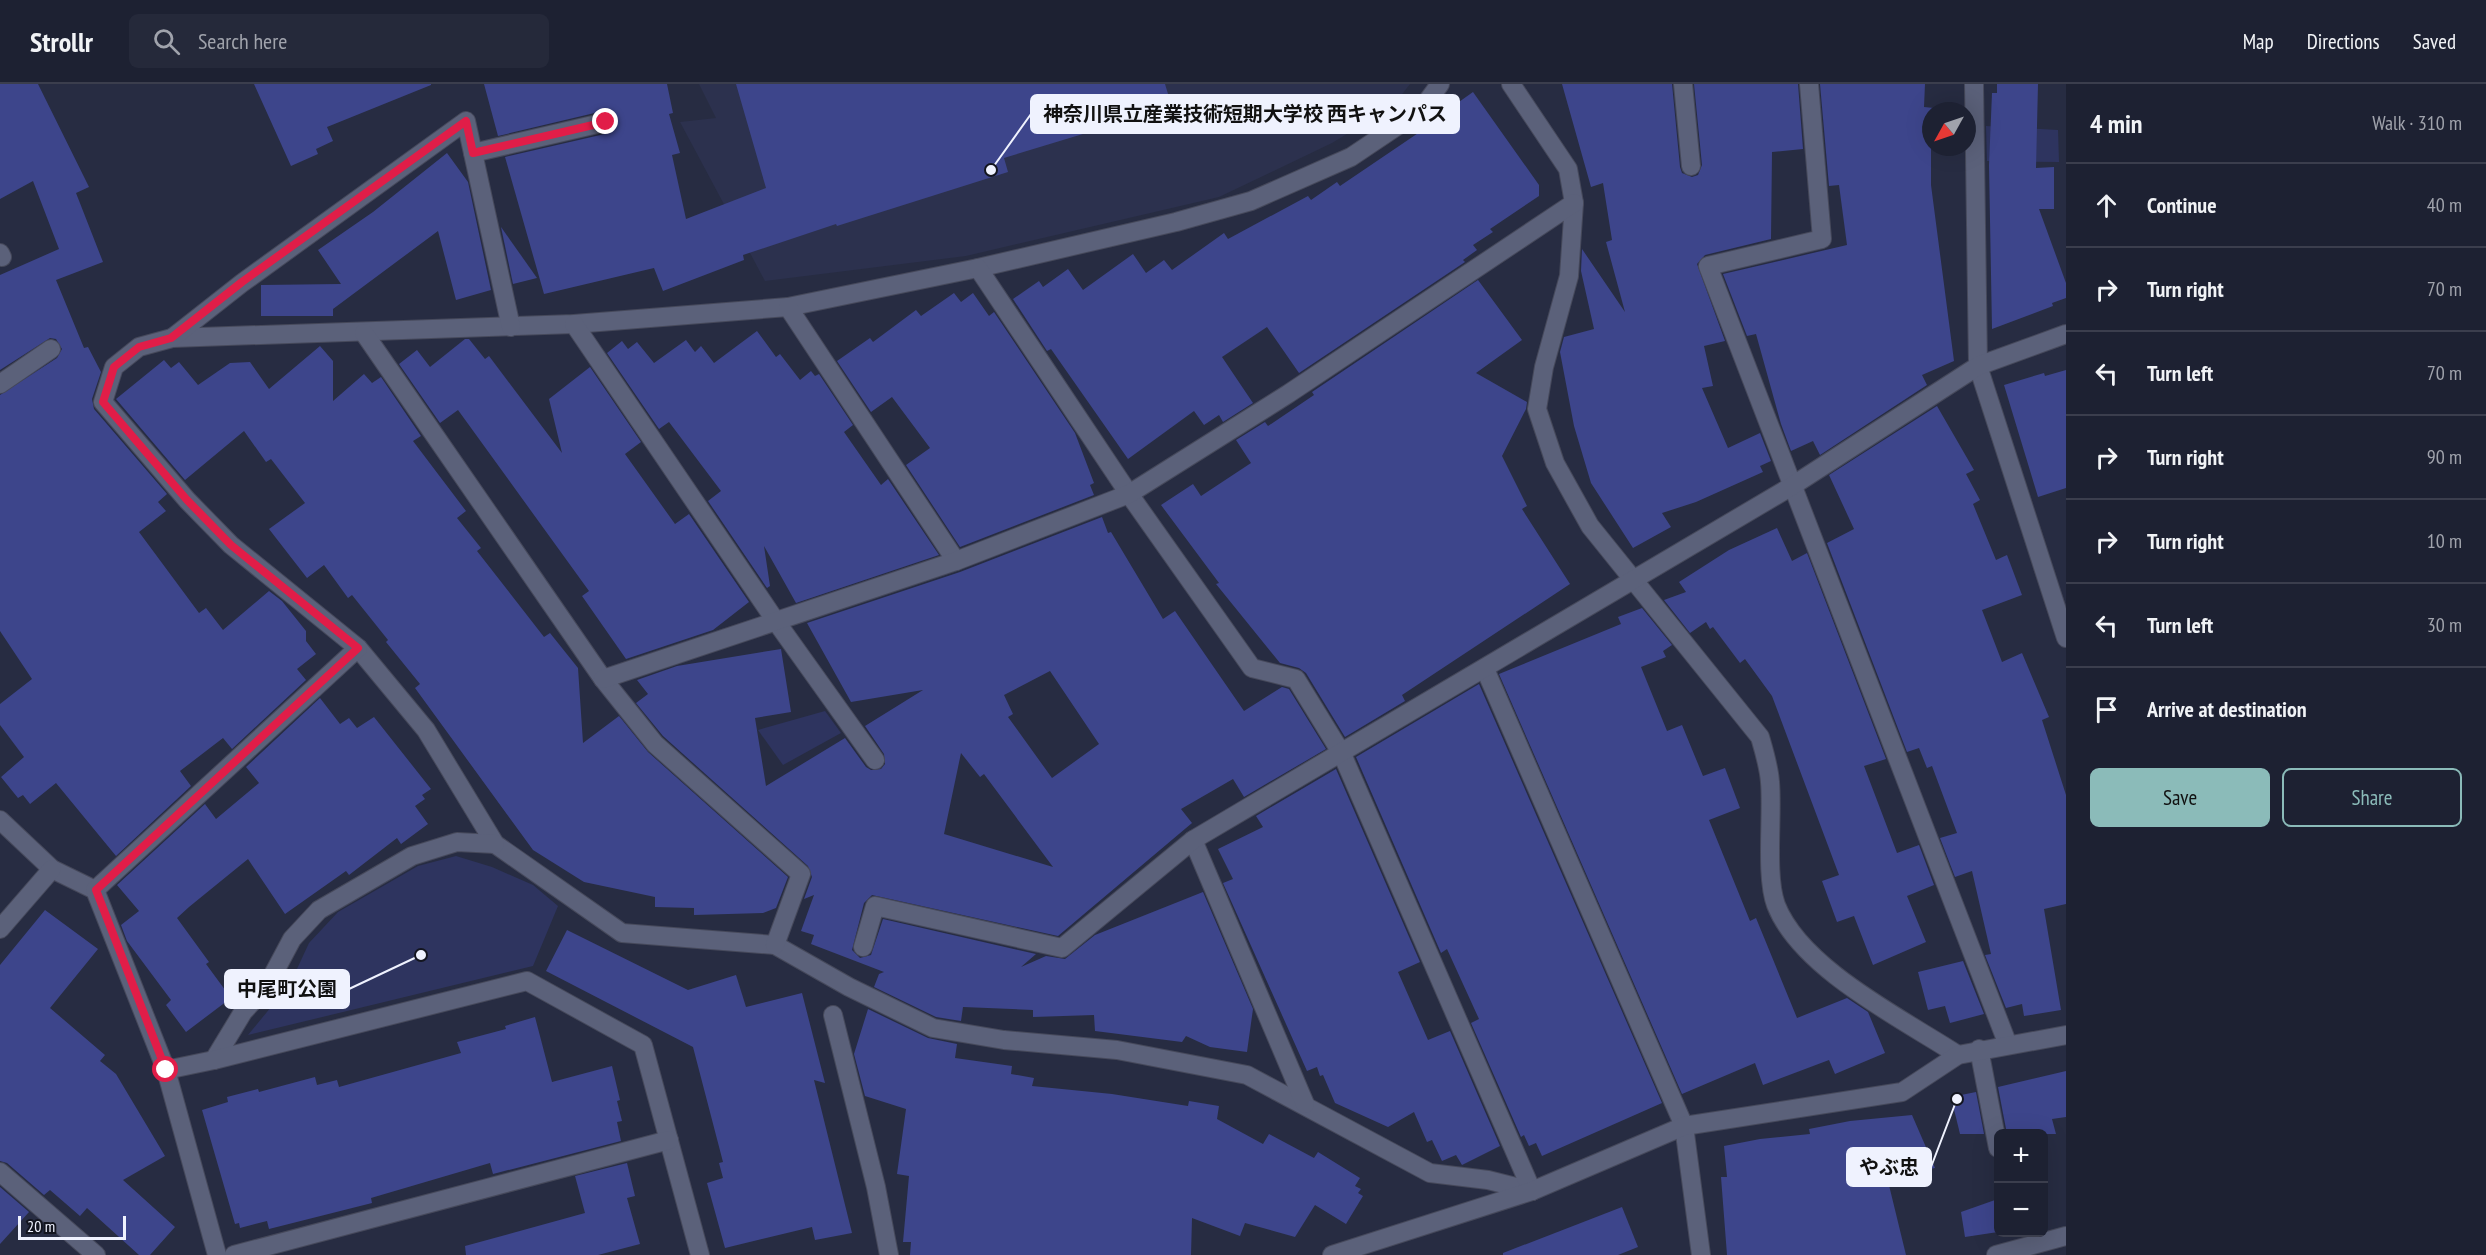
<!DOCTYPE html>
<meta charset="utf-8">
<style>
:root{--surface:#1d2132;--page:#25293a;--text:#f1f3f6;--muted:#a0a3ac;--line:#3b3e4d;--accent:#8bbbb9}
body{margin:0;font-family:"PT Sans Narrow","Noto Sans JP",sans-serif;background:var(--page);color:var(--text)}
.controls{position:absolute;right:18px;bottom:18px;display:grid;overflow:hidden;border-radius:9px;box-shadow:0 6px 24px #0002}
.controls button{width:54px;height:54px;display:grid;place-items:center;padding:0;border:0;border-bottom:2px solid var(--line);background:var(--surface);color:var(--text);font:30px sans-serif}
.compass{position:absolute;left:1922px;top:18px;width:54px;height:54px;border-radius:50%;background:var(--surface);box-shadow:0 6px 24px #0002;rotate:230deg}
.scale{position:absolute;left:18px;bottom:15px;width:108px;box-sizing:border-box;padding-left:6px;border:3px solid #eff2fe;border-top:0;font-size:16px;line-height:21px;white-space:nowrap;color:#eff2fe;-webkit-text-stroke:4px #13151f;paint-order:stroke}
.stop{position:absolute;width:18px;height:18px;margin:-14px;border:4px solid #e11d48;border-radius:50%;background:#fff}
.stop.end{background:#e11d48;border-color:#fff;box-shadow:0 2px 6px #0008}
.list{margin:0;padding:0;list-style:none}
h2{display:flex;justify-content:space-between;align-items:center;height:78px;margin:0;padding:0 24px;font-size:26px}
h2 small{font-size:20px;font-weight:400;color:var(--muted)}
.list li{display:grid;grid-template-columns:39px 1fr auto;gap:18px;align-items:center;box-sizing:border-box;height:84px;padding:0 24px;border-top:2px solid var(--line)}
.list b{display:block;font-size:22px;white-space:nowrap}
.list em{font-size:20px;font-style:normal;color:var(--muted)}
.actions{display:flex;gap:12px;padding:18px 24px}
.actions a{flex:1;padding:14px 0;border:2px solid var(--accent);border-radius:9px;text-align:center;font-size:21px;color:var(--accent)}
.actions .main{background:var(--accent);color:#111}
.icon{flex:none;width:33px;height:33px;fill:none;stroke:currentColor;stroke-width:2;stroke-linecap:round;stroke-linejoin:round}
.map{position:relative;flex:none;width:2066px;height:1171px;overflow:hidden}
header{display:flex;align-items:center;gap:36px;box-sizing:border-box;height:84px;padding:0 30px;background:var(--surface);border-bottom:2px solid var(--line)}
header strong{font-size:28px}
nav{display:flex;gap:33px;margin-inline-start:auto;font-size:21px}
.search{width:420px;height:54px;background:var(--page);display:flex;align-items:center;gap:15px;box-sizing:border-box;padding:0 21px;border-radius:9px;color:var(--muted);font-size:22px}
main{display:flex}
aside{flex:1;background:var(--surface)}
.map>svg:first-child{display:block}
.built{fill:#2c314e}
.green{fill:#2e345f}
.building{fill:#3d458b;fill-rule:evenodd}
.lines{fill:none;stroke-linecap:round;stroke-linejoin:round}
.street-casing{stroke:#46495b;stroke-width:20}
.street{stroke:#5b617a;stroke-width:18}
.route{stroke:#e11d48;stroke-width:8}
.leader{fill:none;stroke:#eff2fe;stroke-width:2}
.callout-dot{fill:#eff2fe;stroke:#13151f;stroke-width:2}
.callout{fill:#eff2fe;stroke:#eff2fe;stroke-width:2}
.callout-label{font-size:20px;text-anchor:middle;font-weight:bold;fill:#111}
</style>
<header>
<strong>Strollr</strong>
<div class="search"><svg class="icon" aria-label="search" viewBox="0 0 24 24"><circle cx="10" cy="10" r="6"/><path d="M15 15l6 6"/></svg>Search here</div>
<nav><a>Map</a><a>Directions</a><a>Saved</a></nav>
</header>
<main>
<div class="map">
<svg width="2066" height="1171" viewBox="0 0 2066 1171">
<rect width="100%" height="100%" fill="#272c42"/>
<polygon class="built" points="699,0 1410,0 1393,22 1332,59 1219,113 966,172 765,197 680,38 716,34"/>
<g class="green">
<polygon points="1986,42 2058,46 2059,78 1987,77"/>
<polygon points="825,627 841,649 783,681 758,646"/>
<polygon points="456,772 492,783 533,801 558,822 533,882 248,951 290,900 309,859 338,828 418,782"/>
</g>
<g class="building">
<polygon points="0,0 38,0 89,103 76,109 103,178 56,196 84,264 88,263 101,288 92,315 94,325 167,410 158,418 166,427 139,448 199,529 206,524 223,546 269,507 282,517 306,547 306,557 316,570 297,585 306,596 232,665 223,654 180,687 191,702 116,772 56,699 30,720 23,711 18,714 1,693 24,673 0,641 0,620 32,595 0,547 0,311 57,274 62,265 56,255 50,254 0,286 0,191 59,165 33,97 0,115"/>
<polygon points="254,0 431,0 431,1 327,43 333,57 316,65 318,70 291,82"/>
<polygon points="484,0 667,0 673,29 669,30 680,69 672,71 686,135 766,104 736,0 1165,0 1172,23 1004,74 1008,88 837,142 836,140 743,171 744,176 663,207 654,184 544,210 505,73 609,49 617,42 617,35 610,27 603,27 498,52"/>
<polygon points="1562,0 1672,0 1680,83 1682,89 1692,93 1698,91 1702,81 1694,0 1798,0 1803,65 1772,68 1771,155 1705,171 1697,180 1725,257 1704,262 1713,302 1702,304 1728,364 1760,349 1771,377 1760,382 1763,388 1696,418 1662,429 1671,443 1633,464 1591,399 1574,342 1560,268 1564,253 1594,245 1581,187 1582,165 1625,228 1606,158 1612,156 1603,99 1591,103"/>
<polygon points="1820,0 1925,0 1924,23 1934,24 1934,27 1931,27 1931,101 1954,277 1922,291 1927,301 1820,371 1813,357 1791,367 1781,340 1756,250 1747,252 1723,190 1847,161 1839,101 1829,102"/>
<polygon points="1997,0 2038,0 2036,84 2054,83 2054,125 2039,125 2066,199 2066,214 2052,219 2053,222 1992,245 1989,81 1992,9 1997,9"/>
<polygon points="1473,8 1539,101 1539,112 1490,145 1493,148 1473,161 1477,166 1463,176 1465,178 1299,289 1267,243 1222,273 1253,319 1223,338 1219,331 1204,341 1194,327 1128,375 1051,265 1047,267 1013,215 1039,197 1043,203 1068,185 1083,206 1133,170 1146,189 1164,176 1172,186 1224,149 1228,155 1308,112 1311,116 1337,98 1340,102 1433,39 1432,37"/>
<polygon points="447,69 468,98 491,206 456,216 438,147 333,225 333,232 261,232 261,201 341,200 318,166 373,128"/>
<polygon points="501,143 537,194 513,200"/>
<polygon points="1478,196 1522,256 1476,289 1527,318 1526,325 1502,372 1527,422 1522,425 1570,500 1402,611 1405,617 1345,653 1306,589 1299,584 1280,579 1216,500 1219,499 1161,421 1193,400 1201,412 1251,379 1236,356 1265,338 1268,342 1314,311 1312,308"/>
<polygon points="954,209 961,218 973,209 989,232 994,228 1075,349 1094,399 1090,401 1094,411 960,463 906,381 930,364 892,313 871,328 837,277 870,254 873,258 916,226 921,232"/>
<polygon points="757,247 776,273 780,270 800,296 811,287 815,292 819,290 853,341 844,348 881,401 888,395 939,471 796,519 764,462 770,502 767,504 708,417 721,407 669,338 659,345 607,269 622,257 628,265 637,258 654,279 686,256 695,268 701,262 714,279"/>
<polygon points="465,255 469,255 485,275 489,272 562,369 549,315 590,283 641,358 625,370 675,440 689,430 749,518 713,546 626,575 582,512 589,507 458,326 440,339 399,280 417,266 430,283"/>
<polygon points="320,262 333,277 333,317 364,290 372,299 381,293 421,352 413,357 466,427 457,434 481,464 477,467 544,553 550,549 578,584 583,659 619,632 648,668 788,793 776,824 763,829 694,831 694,824 655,823 655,813 584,798 533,766 415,604 420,600 386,558 388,556 352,511 348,514 324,481 307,494 269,445 305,419 271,375 266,378 244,347 185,396 116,315 164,276 171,284 179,278 198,301 230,279 250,278 269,305"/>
<polygon points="2066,286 2066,404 2038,413 2004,301 2044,289 2045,292"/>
<polygon points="1937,322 1974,386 1966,390 1980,416 1973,420 1996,476 2007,471 2022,511 1982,526 2002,578 2022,569 2049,633 2042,636 2066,711 2066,820 2044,825 2061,926 2024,932 2022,920 2006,924 1985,871 1991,870 1972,787 1955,793 1940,754 1957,749 1932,682 1927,684 1919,664 1907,668 1827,459 1854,445 1829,391"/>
<path d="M1102,433L1108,449L1111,448L1163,535L1175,527L1244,627L1282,603L1289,605L1326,665L1244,713L1233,695L1181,725L1192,739L1058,852L872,811L864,819L852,866L860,874L871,871L883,835L1036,870L1021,883L1046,872L1065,875L1095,851L1203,808L1253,925L1247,968L1210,963L1186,952L1182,958L1095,947L1094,931L1033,933V926L963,923L961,937L936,933L874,903L879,890L884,888L811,860L814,851L801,847L814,811L804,815L812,793L808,782L663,652L636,619L648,610L637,596L677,582L781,565L791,628L755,634L766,702L845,654L866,683L871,686L881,685L885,680L884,670L865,642L923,606L851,618L807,539L960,488ZM1050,587L1099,660L1052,694L1008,633L1013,630L1004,611ZM961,669L980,693L984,690L1053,783L944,750Z"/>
<polygon points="1777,444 1792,477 1807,469 1886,675 1864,682 1897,769 1919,761 1934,801 1907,812 1926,858 1873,881 1854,832 1837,838 1822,797 1839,791 1772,612 1745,575 1740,579 1713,543 1710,545 1706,538 1690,549 1664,516 1686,508 1679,498 1729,466"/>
<polygon points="1642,524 1672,561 1663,567 1666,573 1641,583 1667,647 1682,641 1703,692 1725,684 1740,724 1709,736 1750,837 1756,834 1797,934 1847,914 1868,928 1885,969 1835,990 1829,976 1763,1001 1755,979 1682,1010 1499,590 1621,540 1618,533"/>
<polygon points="1479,600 1662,1019 1542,1072 1536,1059 1529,1062 1524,1051 1521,1053 1471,939 1479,935 1447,865 1441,869 1356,673"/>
<polygon points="320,614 340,640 349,634 357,644 374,633 431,705 422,711 425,715 415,722 428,740 401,760 397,754 349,791 346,787 285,830 248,775 189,823 177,834 209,878 206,880 231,914 186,948 166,921 171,916 127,857 121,841 139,827 117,801 205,720 216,735 259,699 246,683"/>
<polygon points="1336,685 1420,878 1398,888 1428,956 1450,947 1500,1062 1462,1081 1456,1071 1442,1077 1432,1056 1427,1058 1414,1028 1388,1043 1335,1019 1323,991 1320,992 1317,983 1307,987 1223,799 1233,795 1218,765 1263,743 1256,732"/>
<polygon points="45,826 98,865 50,924 105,971 100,977 116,990 165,1072 123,1096 175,1143 150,1171 139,1171 87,1124 80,1132 50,1106 44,1111 7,1079 0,1077 0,881"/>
<polygon points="567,846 688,906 736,891 746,923 802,909 825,999 814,996 852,1149 815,1156 812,1143 725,1164 707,1099 723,1094 719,1079 723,1078 693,963 546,887"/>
<polygon points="1963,877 1984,930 1950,939 1945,922 1928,926 1918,888"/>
<polygon points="868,925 928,954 957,960 955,974 1012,982 1011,990 1034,994 1032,1002 1112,1010 1188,1022 1189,1017 1219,1022 1217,1035 1263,1060 1269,1050 1314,1074 1318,1068 1360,1094 1355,1102 1361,1105 1358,1109 1363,1112 1346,1140 1315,1121 1295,1153 1245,1139 1240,1152 1192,1134 1191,1171 910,1171 911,1158 903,1158 909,1092 897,1090 906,1025 865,1012 854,970"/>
<polygon points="535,933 552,998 612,982 620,1016 617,1017 622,1037 617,1038 621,1057 493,1090 490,1079 371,1114 372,1119 269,1145 267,1137 240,1144 239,1139 235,1140 202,1026 228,1018 227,1013 258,1005 259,1008 315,993 317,1001 337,996 339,1003 461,969 457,958 506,945 505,942"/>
<polygon points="2066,987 2066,1033 2052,1035 2056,1050 2007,1050 1998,1003"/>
<polygon points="1976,1008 1984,1050 1960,1050 1951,1013"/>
<polygon points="1912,1031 1935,1084 1887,1093 1906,1171 1727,1171 1721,1093 1727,1093 1724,1062 1760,1055 1810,1050 1809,1045 1850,1037"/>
<polygon points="627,1079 635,1112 627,1114 640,1160 598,1171 466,1171 465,1162 585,1129 575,1092"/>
<polygon points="0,1103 29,1128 0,1160"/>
<polygon points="1995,1116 1998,1148 1965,1153 1961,1128"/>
<polygon points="1622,1123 1638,1163 1618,1171 1503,1171 1503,1169"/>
</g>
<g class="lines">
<g class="street-casing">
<g id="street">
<polyline points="1440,0 1421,26 1351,73 1251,117 1176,138 978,184 788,223 574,240 172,254 139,263 114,283 103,318 187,416 231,461 358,564 426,646 495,760 622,849 775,861 849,903 933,944 1004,956 1117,966 1247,991 1430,1089 1488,1096 1532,1107"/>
<path d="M1511,0L1568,85L1574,119L1569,192L1544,283L1537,325L1555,379L1590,442L1760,653C1764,667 1769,683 1770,698C1773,732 1765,791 1776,821C1801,885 1903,935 1958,971"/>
<polyline points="1683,0 1691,82"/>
<polyline points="1809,0 1822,155 1708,182 2008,961"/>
<polyline points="1974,0 1978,282 2066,554"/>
<polyline points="473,69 606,38"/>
<polyline points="0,169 2,173"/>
<polyline points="978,184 1129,410 1252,584 1296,595 1342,670 1532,1107"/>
<polyline points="788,223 956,477"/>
<polyline points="574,240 775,536 875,676"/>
<polyline points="364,249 603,595 655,660 801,790 775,861"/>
<polyline points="172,254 242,199 466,37 511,243"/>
<polyline points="0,300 51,265"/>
<polyline points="1485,585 1684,1042 1701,1171"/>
<polyline points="603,595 956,477 1129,410 1288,310 1574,119"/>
<polyline points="0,736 52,785 95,806 166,986 217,1171"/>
<polyline points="1193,756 1305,1020"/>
<polyline points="95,806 358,564"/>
<polyline points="0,845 52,785"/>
<polyline points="863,863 875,822 1062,864 1193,756 1792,402 1978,282 2066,250"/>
<polyline points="833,931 876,1103 889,1171"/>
<polyline points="1979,965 1998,1064"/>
<polyline points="214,976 243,928 267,902 292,855 319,826 412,772 457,758 495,760"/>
<polyline points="166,986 214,976 527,897 643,961 700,1171"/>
<polyline points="0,1088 96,1171"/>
<polyline points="234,1171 669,1056"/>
<polyline points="1332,1171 1532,1107 1684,1042 1902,1008 1958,971 2066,951"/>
<polyline points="1996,1171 2066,1152"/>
</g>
</g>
<use href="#street" class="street"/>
</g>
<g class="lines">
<polyline class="route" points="166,986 96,806 358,564 231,461 187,416 103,318 114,283 139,263 171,254 242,198 466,37 473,69 606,38"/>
</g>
<path class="leader" d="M991 86L1031 30M421 871L349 905M1957 1015L1931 1083"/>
<g class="callout-dot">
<circle cx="991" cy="86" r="6"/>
<circle cx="421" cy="871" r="6"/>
<circle cx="1957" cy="1015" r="6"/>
</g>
<g class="callout">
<rect x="1031" y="11" width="428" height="38" rx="6"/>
<rect x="225" y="886" width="124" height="38" rx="6"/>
<rect x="1847" y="1064" width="84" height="38" rx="6"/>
</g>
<g class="callout-label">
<text x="1245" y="37">神奈川県立産業技術短期大学校 西キャンパス</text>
<text x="287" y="912">中尾町公園</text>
<text x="1889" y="1090">やぶ忠</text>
</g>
</svg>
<div class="controls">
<button>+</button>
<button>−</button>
</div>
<svg class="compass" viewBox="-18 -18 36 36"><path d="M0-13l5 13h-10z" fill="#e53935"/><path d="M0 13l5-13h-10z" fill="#a0a3ac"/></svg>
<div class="scale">20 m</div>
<div class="stop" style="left:166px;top:986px"></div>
<div class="stop end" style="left:606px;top:38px"></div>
</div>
<aside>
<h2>4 min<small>Walk · 310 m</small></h2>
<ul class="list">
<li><svg class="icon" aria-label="ahead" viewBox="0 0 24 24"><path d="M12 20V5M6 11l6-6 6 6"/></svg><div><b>Continue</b></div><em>40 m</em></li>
<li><svg class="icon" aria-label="right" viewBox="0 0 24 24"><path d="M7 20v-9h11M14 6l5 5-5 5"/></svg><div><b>Turn right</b></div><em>70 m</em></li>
<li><svg class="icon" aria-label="left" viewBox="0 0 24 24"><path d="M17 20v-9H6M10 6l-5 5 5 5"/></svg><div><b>Turn left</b></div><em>70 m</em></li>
<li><svg class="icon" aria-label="right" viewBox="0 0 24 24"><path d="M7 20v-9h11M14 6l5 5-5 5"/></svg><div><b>Turn right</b></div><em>90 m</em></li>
<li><svg class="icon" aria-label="right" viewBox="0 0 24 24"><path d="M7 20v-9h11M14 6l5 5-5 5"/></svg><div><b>Turn right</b></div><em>10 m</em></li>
<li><svg class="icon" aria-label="left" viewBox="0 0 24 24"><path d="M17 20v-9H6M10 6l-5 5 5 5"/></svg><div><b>Turn left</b></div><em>30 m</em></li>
<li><svg class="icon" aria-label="arrive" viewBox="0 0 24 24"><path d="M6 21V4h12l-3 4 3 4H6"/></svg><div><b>Arrive at destination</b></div></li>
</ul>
<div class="actions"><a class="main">Save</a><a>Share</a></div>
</aside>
</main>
